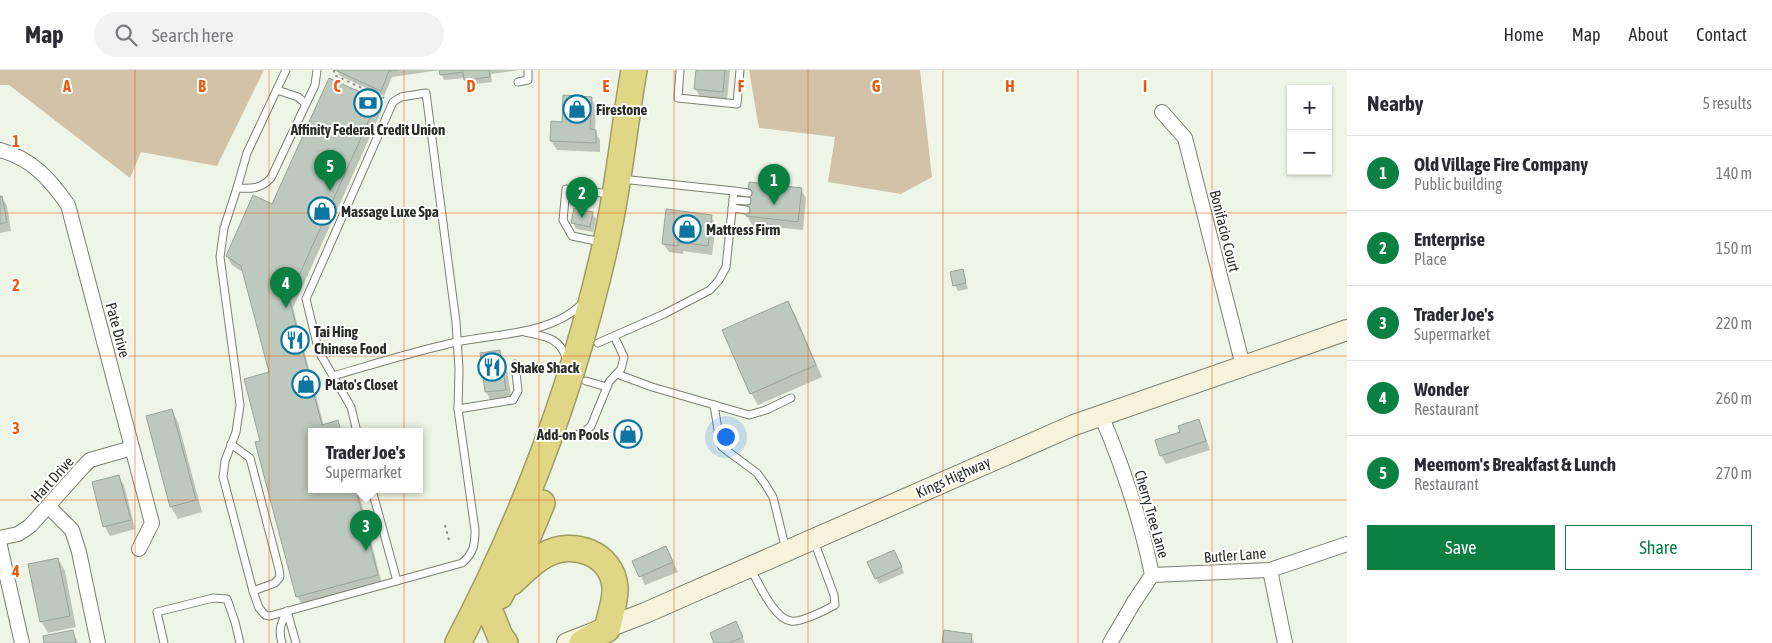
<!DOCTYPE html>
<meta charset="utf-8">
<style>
:root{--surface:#fff;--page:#f2f2f3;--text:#2b2b33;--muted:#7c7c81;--line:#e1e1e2;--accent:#0b8043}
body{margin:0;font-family:"Asap Condensed",sans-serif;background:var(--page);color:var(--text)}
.controls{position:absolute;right:15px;top:15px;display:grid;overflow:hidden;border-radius:0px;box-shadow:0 1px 4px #0004}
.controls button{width:45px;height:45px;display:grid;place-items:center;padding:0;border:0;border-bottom:1px solid var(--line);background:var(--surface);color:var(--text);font:25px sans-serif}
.you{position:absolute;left:725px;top:366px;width:18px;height:18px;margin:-12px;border:4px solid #fff;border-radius:50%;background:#1a73e8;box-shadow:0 0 0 8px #1a73e833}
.badge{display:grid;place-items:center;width:32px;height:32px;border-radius:50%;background:var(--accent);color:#fff;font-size:16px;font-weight:700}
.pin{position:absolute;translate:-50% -41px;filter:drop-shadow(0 1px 2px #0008)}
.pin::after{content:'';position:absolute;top:26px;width:18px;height:15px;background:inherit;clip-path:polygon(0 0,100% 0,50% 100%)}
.popup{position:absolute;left:308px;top:358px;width:115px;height:65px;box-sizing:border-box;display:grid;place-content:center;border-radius:0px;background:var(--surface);filter:drop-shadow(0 1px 4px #0005);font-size:16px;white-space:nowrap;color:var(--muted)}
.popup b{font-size:19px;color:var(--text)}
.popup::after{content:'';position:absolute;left:50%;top:100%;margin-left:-10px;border:10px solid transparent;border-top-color:var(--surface)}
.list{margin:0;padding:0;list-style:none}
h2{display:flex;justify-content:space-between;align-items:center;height:65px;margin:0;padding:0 20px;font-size:21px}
h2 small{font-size:16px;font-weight:400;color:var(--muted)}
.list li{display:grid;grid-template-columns:32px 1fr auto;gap:15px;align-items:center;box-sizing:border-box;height:75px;padding:0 20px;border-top:1px solid var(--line)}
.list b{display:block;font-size:19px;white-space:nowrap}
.list p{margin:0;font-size:16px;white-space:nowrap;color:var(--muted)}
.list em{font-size:16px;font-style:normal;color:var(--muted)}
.actions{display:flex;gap:10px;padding:15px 20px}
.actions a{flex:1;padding:11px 0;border:1px solid var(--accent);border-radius:0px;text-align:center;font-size:18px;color:var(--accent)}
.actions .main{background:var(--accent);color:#fff}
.icon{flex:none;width:28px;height:28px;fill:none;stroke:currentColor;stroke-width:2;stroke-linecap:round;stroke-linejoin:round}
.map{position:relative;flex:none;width:1347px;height:573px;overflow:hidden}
header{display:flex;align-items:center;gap:30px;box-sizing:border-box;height:70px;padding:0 25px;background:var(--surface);border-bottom:1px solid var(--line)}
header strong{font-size:24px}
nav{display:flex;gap:28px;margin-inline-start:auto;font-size:18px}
.search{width:350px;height:45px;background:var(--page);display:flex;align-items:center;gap:12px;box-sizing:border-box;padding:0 18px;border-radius:28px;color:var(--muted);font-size:19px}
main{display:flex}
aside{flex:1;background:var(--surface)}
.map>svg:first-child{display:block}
.forest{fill:#d2c2a7}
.shadow{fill:#0003}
.building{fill:#bdc9bd;stroke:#98a499}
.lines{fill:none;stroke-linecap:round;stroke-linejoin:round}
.lane-casing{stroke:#7a7f72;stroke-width:9}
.street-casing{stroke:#7a7f72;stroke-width:16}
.secondary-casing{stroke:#7a7f72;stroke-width:22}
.highway-casing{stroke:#a09c65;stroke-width:28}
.path{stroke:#8d9187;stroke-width:2;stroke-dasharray:2.5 4;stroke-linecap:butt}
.lane{stroke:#fff;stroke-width:7}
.street{stroke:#fff;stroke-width:14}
.secondary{stroke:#f5f3db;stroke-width:20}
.highway{stroke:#dfd786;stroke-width:25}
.grid{fill:none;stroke:#e8590c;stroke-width:1;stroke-opacity:0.55}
.labels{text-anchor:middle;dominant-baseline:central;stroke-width:4;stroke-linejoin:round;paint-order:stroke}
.poi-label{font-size:15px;font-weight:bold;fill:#2b2e28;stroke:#fff;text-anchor:start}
.street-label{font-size:15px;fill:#2b2e28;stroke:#fff}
.grid-label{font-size:16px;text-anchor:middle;font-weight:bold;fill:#e8590c;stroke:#fff;stroke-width:4;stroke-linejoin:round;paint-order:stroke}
</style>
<header>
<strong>Map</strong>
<div class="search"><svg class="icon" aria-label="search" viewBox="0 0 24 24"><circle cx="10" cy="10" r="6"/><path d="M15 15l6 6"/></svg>Search here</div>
<nav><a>Home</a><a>Map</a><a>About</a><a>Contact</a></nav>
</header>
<main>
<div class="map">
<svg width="1347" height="573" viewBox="0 0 1347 573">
<rect width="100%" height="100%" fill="#eff5e6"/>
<g class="forest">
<polygon points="0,0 264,0 217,96 141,82 130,108 9,15 0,15"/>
<polygon points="749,0 920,0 932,107 901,124 828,112 835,67 759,58"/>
</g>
<g class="shadow">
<polygon points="337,0 521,0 491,4 492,12 468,15 465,8 444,10 440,0 392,7 384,26 340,6"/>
<polygon points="697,0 730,0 727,30 700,27 695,18"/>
<polygon points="591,28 596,37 595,61 600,70 600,82 557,80 551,71 563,53"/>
<polygon points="377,31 382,40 293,238 324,356 337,352 342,362 312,362 312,420 358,420 382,514 302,535 297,526 262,372 271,303 244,203 232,195 227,186 273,135"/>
<polygon points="750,114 801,119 806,128 803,160 752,155 747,146"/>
<polygon points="2,127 7,136 11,161 0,163 0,128"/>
<polygon points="592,143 596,149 593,162 576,159 573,153"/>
<polygon points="711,146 716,155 712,185 683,181 683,184 669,182 663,173"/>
<polygon points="962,201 968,219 958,221 955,215"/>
<polygon points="788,233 795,244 822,307 758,335 751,323 724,260"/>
<polygon points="499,281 506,293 512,332 493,334 486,322"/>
<polygon points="172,340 178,352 202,442 178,449 171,437"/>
<polygon points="1198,351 1203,360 1210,380 1166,394 1161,385 1182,363"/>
<polygon points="118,406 124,415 135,459 110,466 105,457 93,413"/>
<polygon points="666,478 678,502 645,515 634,492"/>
<polygon points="897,487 904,503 879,514 876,508"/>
<polygon points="58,489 65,501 76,557 48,563 41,551"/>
<polygon points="738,559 745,573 716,573"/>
<polygon points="73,562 78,573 45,573"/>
<polygon points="971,565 974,573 943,573"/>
</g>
<g class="building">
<polygon points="335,0 398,0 389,1 381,21"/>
<polygon points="439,0 489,0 490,7 464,10 463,2 440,5"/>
<polygon points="696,0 725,0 723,22 694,19"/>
<polygon points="329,8 378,30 289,228 322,355 338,350 341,362 312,362 312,420 356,420 378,505 296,527 255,372 260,371 244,309 269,302 241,196 226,186 253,125 272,134"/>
<polygon points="563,25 592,27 590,59 596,60 596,73 550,71 551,51 562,52"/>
<polygon points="749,112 802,118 798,152 746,146"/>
<polygon points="0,126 2,126 7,152 0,154"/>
<polygon points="574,138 593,142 590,157 571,153"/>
<polygon points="666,139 712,145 708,176 678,172 678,176 662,174"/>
<polygon points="963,199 966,213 953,216 950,202"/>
<polygon points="788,231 816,295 750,324 722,260"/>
<polygon points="500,280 506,320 485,322 480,283"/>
<polygon points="172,339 196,430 170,437 146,346"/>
<polygon points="1199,349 1206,371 1160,386 1155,370 1180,362 1178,356"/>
<polygon points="119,405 131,450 103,457 92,412"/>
<polygon points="666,476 673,492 639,507 632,491"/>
<polygon points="894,480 902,497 875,509 867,492"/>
<polygon points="58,488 70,546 40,552 28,494"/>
<polygon points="736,551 743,567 729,573 714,573 710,563"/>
<polygon points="73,560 76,573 44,573 43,566"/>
<polygon points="944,560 972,564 971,573 942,573"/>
</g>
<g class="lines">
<g class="lane-casing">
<g id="lane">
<path d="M286,0L247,83L237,118C251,119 261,119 271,108L315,15L317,0"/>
<polyline points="680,0 678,28 737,34 740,0"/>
<polyline points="518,12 528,10 528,0"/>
<polyline points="277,20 298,27 305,33"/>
<path d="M237,118L224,158L220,187L240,335L236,362L225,391L223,407L253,521L259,538L265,545L270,546L462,493C474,483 475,474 475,460L458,339L459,299L456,252L426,23L401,27L393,32L306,229L319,282L351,337L357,362"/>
<polyline points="734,121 748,123"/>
<polyline points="733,130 747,131"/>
<polyline points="732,138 746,140"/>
<polyline points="601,172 572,166 563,150 566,119 610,124"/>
<path d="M525,262C546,267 560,267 567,290"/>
<polyline points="598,273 664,244 710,220 719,210 726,197 734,121 621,109"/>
<polyline points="617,304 652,317 749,345 766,340 791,328"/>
<path d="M333,306C371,295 409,283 448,274C491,263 548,267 582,234"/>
<polyline points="586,311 607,317"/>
<polyline points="714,335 719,366 722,377 757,403 765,414 773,427 786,480"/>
<polyline points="458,339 513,330 518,321 515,294"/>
<polyline points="568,366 583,363 591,356 609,312 621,299 624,287 614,266"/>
<polyline points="231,374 250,388 279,499 280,507 275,513 253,521"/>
<polyline points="372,420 397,511"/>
<path d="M751,500C759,513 774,549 791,551C800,553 826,540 835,535L834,525L814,471"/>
<polyline points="287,541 296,573"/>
<polyline points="164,573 157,542 213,528 227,529 235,552 240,573"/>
<path d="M282,573C278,560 281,553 287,541"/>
</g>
</g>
<g class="street-casing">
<g id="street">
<polyline points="1162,42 1185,68 1243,296"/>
<path d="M0,80C32,89 49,108 68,135L152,453L139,479"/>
<path d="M1101,345C1123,397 1141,450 1152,505L1134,532L1110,573"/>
<polyline points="49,437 72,460 79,482 98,573"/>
<polyline points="0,468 18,464 30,456 83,397 90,390 132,378"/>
<polyline points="0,476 22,573"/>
<polyline points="1270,500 1285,573"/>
<polyline points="1152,505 1270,500 1347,474"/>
</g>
</g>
<g class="secondary-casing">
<polyline id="secondary" points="567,573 645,543 1074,355 1347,260"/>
</g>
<g class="highway-casing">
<g id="highway">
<path d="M512,512C522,503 533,491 545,485C572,469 612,483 615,517C616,530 610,546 607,559L582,573"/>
<polyline points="500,526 519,488 542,433"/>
<polyline points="491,544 500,566 505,573"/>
<path d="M458,573C525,445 575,313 606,172C619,115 624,57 634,0"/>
</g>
</g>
<g class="path">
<polyline points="334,0 334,5 384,28"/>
<polyline points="445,455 449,470"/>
</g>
<use href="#lane" class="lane"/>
<use href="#street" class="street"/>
<use href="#secondary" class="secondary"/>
<use href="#highway" class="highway"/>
</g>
<path class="grid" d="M135,0V573M269,0V573M404,0V573M539,0V573M674,0V573M808,0V573M943,0V573M1078,0V573M1212,0V573M0,143H1347M0,286H1347M0,430H1347"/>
<defs>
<g id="bank-ring" transform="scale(1.4375)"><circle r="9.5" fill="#fff" stroke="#0b75a0" stroke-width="1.5"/><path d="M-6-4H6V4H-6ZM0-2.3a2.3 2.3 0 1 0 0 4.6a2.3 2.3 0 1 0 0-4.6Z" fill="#0b75a0"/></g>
<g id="shop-ring" transform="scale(1.4375)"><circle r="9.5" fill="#fff" stroke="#0b75a0" stroke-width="1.5"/><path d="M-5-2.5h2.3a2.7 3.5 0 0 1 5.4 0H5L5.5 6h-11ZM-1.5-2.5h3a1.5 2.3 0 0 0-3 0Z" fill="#0b75a0"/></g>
<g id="restaurant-ring" transform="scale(1.4375)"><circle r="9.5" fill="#fff" stroke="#0b75a0" stroke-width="1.5"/><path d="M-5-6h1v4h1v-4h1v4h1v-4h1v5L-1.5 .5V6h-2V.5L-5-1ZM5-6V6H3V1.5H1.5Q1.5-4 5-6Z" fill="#0b75a0"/></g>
</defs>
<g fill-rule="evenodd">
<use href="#bank-ring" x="368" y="33"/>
<use href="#shop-ring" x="577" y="39"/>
<use href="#shop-ring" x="322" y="141"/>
<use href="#shop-ring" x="687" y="159"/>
<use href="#restaurant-ring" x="295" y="270"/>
<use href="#restaurant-ring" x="492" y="297"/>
<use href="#shop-ring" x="306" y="314"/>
<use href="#shop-ring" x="628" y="364"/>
</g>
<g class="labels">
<g class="poi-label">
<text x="596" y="39">Firestone</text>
<text x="368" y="59" text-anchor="middle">Affinity Federal Credit Union</text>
<text x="341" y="141">Massage Luxe Spa</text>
<text x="706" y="159">Mattress Firm</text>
<text x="314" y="261">Tai Hing<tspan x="314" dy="17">Chinese Food</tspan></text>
<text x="511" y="297">Shake Shack</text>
<text x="325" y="314">Plato's Closet</text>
<text x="609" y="364" text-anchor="end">Add-on Pools</text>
</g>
<g class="street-label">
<text transform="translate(1225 161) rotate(76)">Bonifacio Court</text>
<text transform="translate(118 260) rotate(75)">Pate Drive</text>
<text transform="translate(953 407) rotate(-24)">Kings Highway</text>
<text transform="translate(52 409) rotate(-48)">Hart Drive</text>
<text transform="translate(1152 444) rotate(74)">Cherry Tree Lane</text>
<text transform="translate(1235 485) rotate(-4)">Butler Lane</text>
</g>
</g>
<g class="grid-label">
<text x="67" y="22">A</text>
<text x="202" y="22">B</text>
<text x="337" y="22">C</text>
<text x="471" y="22">D</text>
<text x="606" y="22">E</text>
<text x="741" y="22">F</text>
<text x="876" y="22">G</text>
<text x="1010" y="22">H</text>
<text x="1145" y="22">I</text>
<text x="16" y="77">1</text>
<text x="16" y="221">2</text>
<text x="16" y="364">3</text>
<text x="16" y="507">4</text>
</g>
</svg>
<div class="controls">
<button>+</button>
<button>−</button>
</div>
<div class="you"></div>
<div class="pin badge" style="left:774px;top:135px">1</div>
<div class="pin badge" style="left:582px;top:148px">2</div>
<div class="pin badge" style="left:366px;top:481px">3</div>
<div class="popup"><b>Trader Joe's</b>Supermarket</div>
<div class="pin badge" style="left:286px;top:238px">4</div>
<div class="pin badge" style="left:330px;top:121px">5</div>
</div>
<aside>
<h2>Nearby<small>5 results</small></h2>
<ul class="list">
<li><span class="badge">1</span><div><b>Old Village Fire Company</b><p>Public building</p></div><em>140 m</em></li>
<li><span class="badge">2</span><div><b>Enterprise</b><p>Place</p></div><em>150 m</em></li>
<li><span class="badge">3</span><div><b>Trader Joe's</b><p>Supermarket</p></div><em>220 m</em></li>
<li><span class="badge">4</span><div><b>Wonder</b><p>Restaurant</p></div><em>260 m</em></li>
<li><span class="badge">5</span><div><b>Meemom's Breakfast &amp; Lunch</b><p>Restaurant</p></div><em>270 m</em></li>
</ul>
<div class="actions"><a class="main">Save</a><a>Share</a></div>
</aside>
</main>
